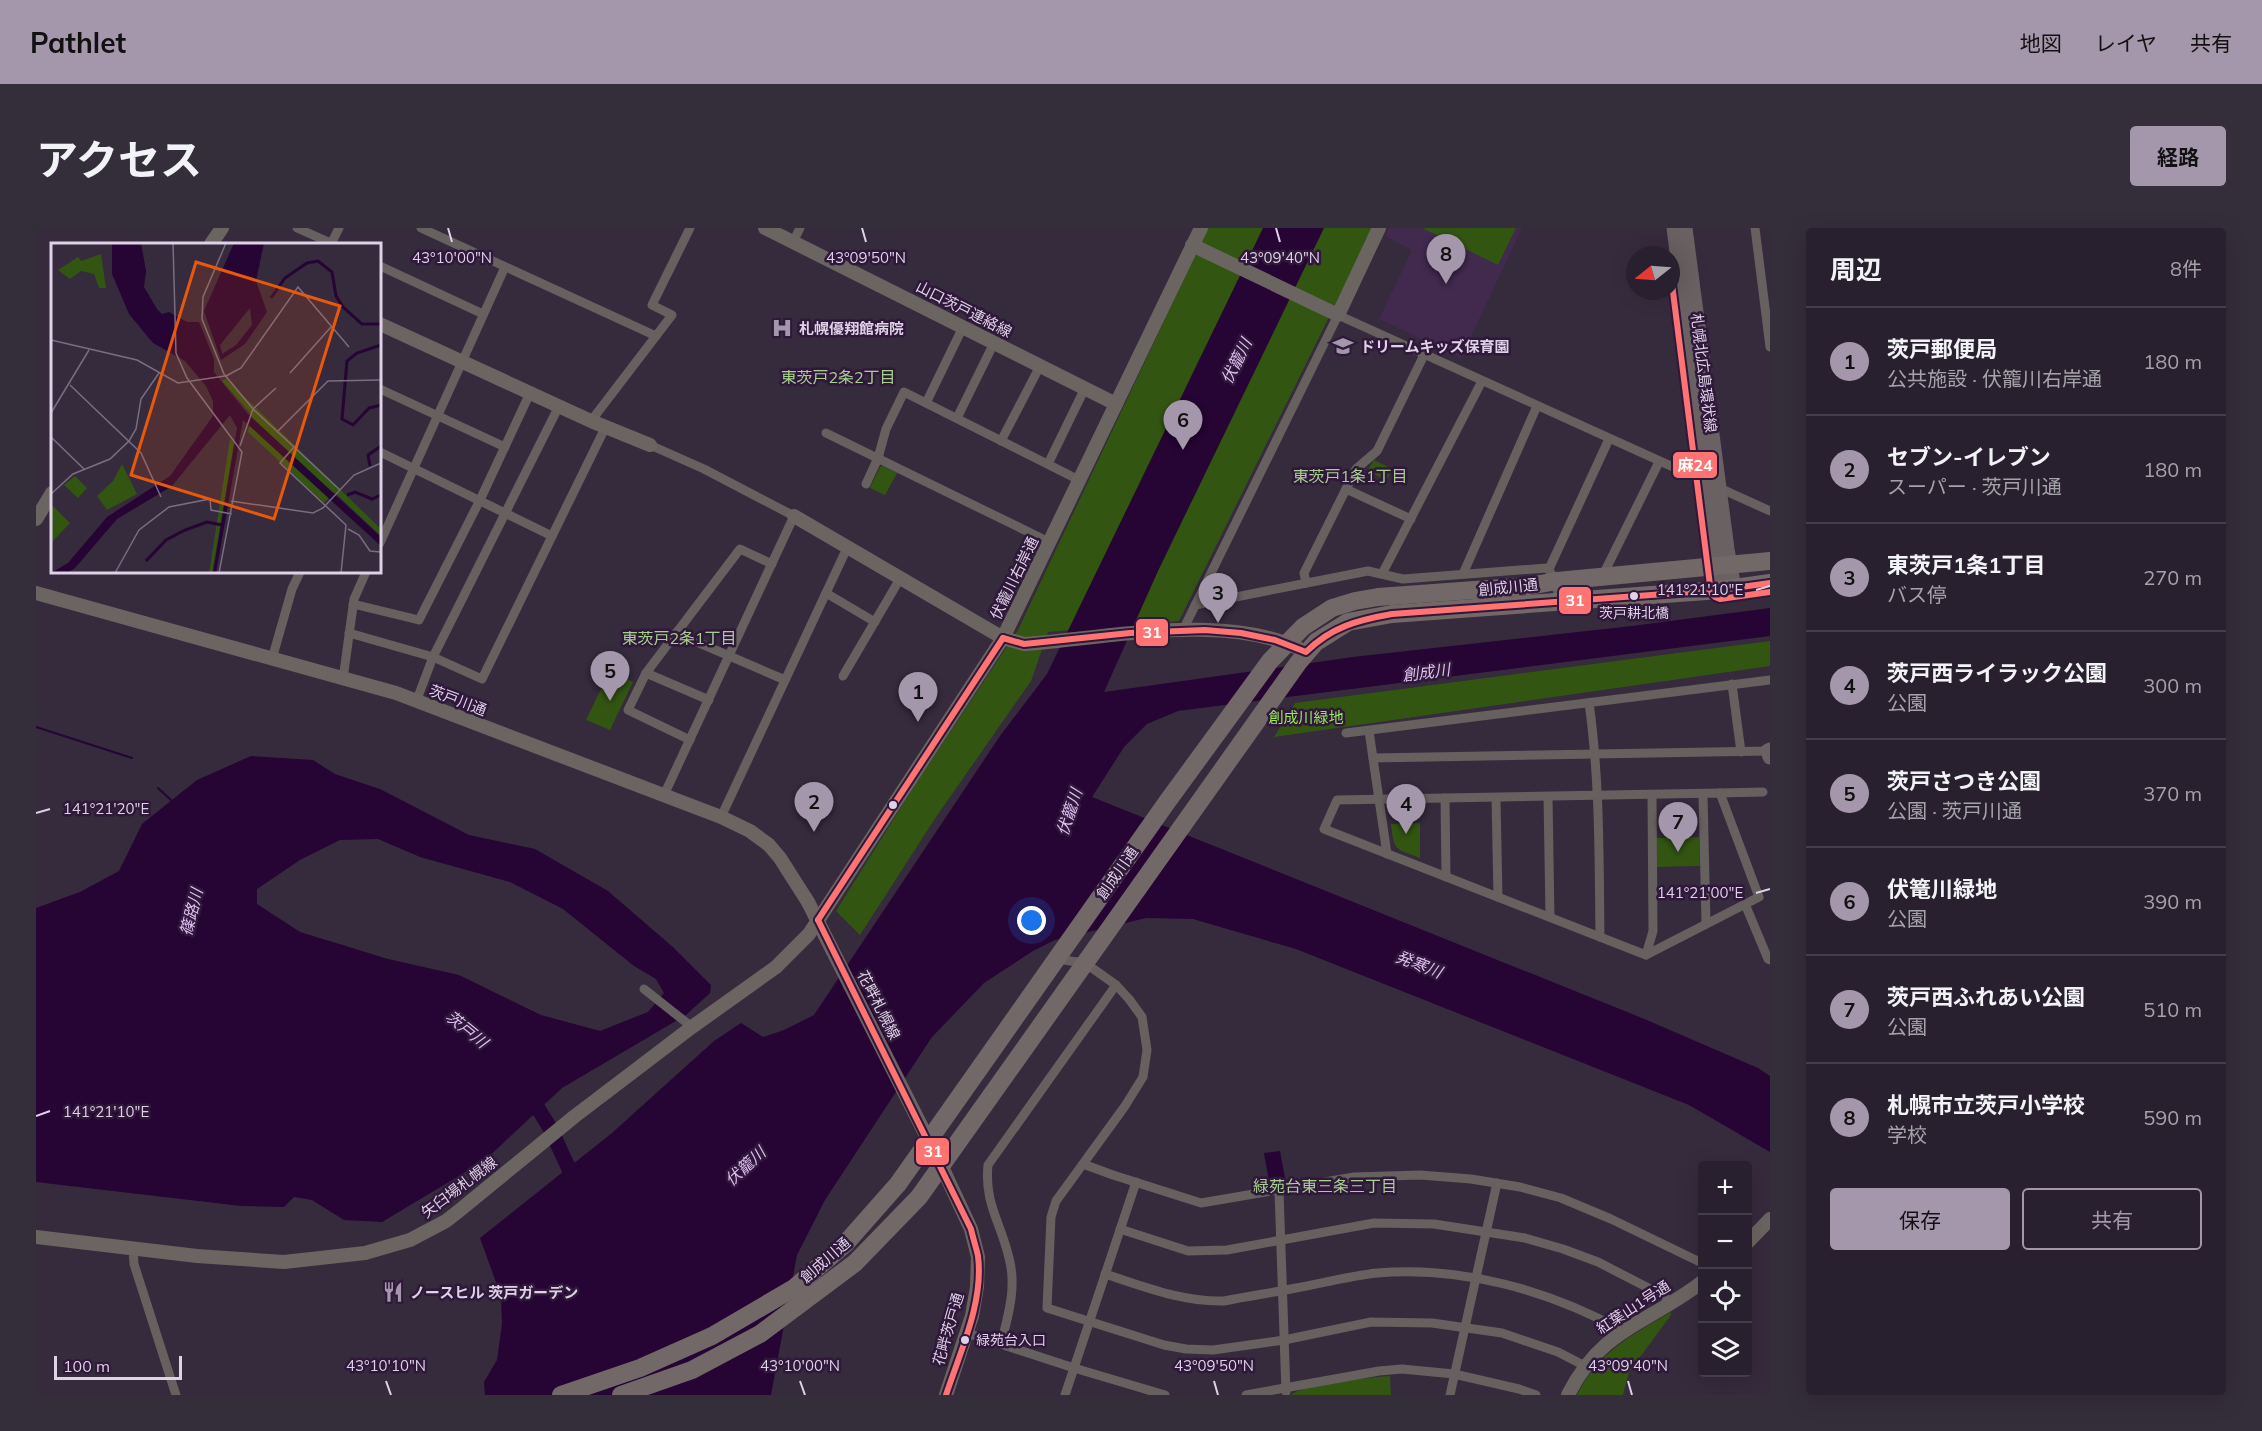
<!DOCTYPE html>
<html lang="ja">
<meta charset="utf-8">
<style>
:root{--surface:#28202e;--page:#342d3a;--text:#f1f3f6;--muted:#a5a3aa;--line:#443e4a;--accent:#a497ac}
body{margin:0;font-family:Mulish,"Noto Sans JP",sans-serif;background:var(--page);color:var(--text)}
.controls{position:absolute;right:18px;bottom:18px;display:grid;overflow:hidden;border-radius:6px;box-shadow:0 6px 24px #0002}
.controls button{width:54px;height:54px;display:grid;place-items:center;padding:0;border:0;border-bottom:2px solid var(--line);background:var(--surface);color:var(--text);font:30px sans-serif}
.compass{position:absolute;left:1590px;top:18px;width:54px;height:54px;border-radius:50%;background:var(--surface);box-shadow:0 6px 24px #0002;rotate:253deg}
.scale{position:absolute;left:18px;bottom:15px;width:128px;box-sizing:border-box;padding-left:6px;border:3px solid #dfd1e7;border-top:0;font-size:16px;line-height:21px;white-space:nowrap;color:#dfd1e7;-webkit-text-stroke:4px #2f183a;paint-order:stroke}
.you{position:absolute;left:996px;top:693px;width:21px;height:21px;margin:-15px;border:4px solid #fff;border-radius:50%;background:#1a73e8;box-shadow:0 0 0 9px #1a73e833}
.badge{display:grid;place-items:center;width:39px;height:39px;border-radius:50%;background:var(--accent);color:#111;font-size:20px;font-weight:700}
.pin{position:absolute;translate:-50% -50px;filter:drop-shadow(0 2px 3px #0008)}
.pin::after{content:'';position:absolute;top:32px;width:21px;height:18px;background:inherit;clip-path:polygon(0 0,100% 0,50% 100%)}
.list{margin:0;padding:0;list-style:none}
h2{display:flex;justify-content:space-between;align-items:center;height:78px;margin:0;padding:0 24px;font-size:26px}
h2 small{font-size:20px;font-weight:400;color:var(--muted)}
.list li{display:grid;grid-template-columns:39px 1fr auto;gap:18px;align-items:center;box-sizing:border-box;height:108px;padding:0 24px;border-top:2px solid var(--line)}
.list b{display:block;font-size:22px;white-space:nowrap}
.list p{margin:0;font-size:20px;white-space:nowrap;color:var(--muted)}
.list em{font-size:20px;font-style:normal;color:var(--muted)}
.actions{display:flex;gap:12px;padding:18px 24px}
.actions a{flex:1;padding:14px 0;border:2px solid var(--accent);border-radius:6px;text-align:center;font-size:21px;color:var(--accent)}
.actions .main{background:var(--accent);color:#111}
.icon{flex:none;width:33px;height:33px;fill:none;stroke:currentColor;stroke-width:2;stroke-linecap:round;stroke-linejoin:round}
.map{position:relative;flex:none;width:1734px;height:1167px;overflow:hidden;border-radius:6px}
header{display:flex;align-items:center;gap:36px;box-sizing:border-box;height:84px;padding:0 30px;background:var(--accent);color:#111}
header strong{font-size:28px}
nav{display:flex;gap:33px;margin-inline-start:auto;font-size:21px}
.intro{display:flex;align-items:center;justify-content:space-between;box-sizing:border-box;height:144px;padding:0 36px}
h1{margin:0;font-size:42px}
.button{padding:15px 27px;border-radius:6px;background:var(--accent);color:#111;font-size:21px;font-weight:700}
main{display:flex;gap:36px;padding:0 36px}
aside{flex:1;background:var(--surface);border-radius:6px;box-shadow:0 6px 24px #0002}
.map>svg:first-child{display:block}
.built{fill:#42294e}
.green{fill:#335512}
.water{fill:#260434;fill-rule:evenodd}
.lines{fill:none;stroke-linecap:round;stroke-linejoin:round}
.stream{stroke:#260434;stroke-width:2}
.river{stroke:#260434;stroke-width:15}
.street{stroke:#66605f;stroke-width:9}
.secondary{stroke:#6b6562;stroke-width:14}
.primary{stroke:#6a6262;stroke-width:15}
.highway{stroke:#726867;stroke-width:18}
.bus-1-casing{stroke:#2f183a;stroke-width:10}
.bus-2-casing{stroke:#2f183a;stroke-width:10}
.bus-1{stroke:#ff7373;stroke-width:6}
.bus-2{stroke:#ff7373;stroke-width:6}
.ticks{fill:none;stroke:#dfd1e7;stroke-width:2}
.bus-dot{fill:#dfd1e7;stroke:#2f183a;stroke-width:2}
.labels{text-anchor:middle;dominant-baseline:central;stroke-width:5;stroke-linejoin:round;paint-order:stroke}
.bus-label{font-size:14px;fill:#dfd1e7;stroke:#2f183a}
.street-label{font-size:15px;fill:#dfd1e7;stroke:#2f183a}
.poi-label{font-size:15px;font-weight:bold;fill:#dfd1e7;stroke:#2f183a;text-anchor:start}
.park-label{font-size:15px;fill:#97ea54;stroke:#2f183a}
.water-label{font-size:16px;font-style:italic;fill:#e0bef2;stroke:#2f183a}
.neighbourhood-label{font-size:16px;fill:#a8d18f;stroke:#2f183a}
.inset-river{fill:none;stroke:#260434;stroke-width:3}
.inset-road{fill:none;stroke:#7a6d81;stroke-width:1.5}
.view{fill:#e8590c;fill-opacity:0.15;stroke:#e8590c;stroke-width:3}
.inset-edge{fill:none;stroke:#dfd1e7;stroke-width:3}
.ticks-label{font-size:15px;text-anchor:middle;fill:#dfd1e7;stroke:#2f183a;stroke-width:5;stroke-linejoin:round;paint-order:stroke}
.line-badge{stroke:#2f183a;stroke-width:2}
.badge-label{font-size:16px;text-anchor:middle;font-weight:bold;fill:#fff}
</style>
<header>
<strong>Pathlet</strong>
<nav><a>地図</a><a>レイヤ</a><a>共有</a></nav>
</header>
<div class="intro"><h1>アクセス</h1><a class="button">経路</a></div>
<main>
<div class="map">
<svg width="1734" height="1167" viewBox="0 0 1734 1167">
<rect width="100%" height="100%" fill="#362a3d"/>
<polygon class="built" points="1353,0 1486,0 1425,130 1343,91 1376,22 1349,8"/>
<g class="green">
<polygon points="1172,0 1337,0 1143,393 1012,404 995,453 900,589 824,707 800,683 879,557 982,402"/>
<polygon points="1386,0 1480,0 1462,37"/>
<polygon points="1338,232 1356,241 1351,252 1331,243"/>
<polygon points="847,238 861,245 849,267 834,260 844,239"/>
<polygon points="1734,413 1734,438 1238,509 1259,475"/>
<polygon points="574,442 597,454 574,502 550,492"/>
<path d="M1384,595V630C1359,620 1358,624 1355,596Z"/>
<polygon points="1663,609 1664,638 1621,639 1620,610"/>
<path d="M1635,1084V1087L1593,1144L1587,1167H1541C1562,1124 1596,1107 1635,1084Z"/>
<path d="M1354,1148L1355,1167H1255C1264,1157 1337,1149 1354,1148Z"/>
</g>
<g class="water">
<polygon points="1227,0 1288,0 1122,343 1068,464 1317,429 1596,398 1734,380 1734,408 1142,483 1111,496 1088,519 1056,569 1606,790 1722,840 1734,848 1734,924 1653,877 1260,721 1157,691 1110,690 1019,712 997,723 948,755 896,809 789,972 761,1027 735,1167 449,1167 448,1154 461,1132 466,1096 465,1068 444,1010 576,905 678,813 705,795 727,809 748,802 778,787 964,508 1011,446"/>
<path d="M215,528L277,532L299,546L344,561L433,607L499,621L572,663L638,720L675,757L674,765L650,787L526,860L448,933L346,994L308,992L276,972L258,969L248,979L205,978L0,954V680L44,664L83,643L106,596L161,552ZM342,611L384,629L474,654L527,681L598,738L620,751L628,765L612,784L564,803L505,787L423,747L352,731L264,704L221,676V661L264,632L304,612Z"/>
<polygon points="1244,923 1249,950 1233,953 1228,925"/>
</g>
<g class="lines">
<g class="stream">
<polyline points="0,499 96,530"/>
<polyline points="122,560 137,574"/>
</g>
<polyline class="river" points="493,866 514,900 540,956"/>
<g class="street">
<polyline points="261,0 297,16"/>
<polyline points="385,0 620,108"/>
<polyline points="1719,0 1734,119"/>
<polyline points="757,14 764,0"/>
<polyline points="295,16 303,0"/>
<polyline points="344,38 447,86"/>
<polyline points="344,161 469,219"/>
<polyline points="890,175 927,99"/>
<polyline points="921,190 958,115"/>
<polyline points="555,193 636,87 616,77 654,0"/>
<polyline points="790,205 1013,314"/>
<polyline points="965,213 1004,138"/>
<polyline points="614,217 668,241 758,288 628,567"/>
<polyline points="344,224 516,308"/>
<polyline points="1012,236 1049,160"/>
<polyline points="830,256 842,230 850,201 868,164 1043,252"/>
<polyline points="1310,261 1375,291"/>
<polyline points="344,315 469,39"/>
<polyline points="1513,341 1573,211"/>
<polyline points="1346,346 1446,153"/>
<polyline points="1427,346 1501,178"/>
<polyline points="1566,349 1623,234"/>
<polyline points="1270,355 1268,345 1320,241 1341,223 1388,127"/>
<polyline points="790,365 839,394"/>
<polyline points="317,376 383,392 444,272 494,165"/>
<polyline points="1159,377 1332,343 1367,351 1511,340 1521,353 1522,373"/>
<polyline points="1147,402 1302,87 1734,283"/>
<polyline points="313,405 397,429 446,451 570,198"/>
<polyline points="640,405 749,452"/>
<polyline points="236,431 256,361 264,344"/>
<polyline points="610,445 673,472"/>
<polyline points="807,448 865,349"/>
<polyline points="307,451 318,371 330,344"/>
<polyline points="1696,456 1705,524"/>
<polyline points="380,474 397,429 523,178"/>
<path d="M1553,475C1564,553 1563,631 1564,709"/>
<polyline points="1333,503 1351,626"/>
<polyline points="1310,505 1734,452"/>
<polyline points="654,512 592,482 610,445 704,321 736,336"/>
<polyline points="1337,530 1732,523"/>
<polygon points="1684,565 1723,669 1610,727 1288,601 1301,572"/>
<polyline points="1684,565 1727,564"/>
<polyline points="1667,566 1670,696"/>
<polyline points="1512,569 1514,689"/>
<polyline points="1409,570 1410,649"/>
<polyline points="1460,570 1462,669"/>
<polyline points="685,589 812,318"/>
<polyline points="1709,676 1732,731 1734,732"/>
<polyline points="1610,727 1617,703 1616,567"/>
<polyline points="1020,731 1049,735 1080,757 1093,771 1106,789 1111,822 1107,849 1089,878 1020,973 1015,989 1011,1080 1128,1117 1150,1121 1177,1122 1248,1112 1335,1094 1396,1095 1466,1105 1522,1124 1549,1138"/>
<polyline points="608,761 656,799"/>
<polyline points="1047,936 1077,947 1165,975 1318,949 1384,947 1435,951 1484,959 1525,970 1575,991 1666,1035"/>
<polyline points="1243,963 1250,1164"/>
<polyline points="1084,1001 1152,1023 1191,1022 1338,995 1398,996 1489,1010 1527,1021 1562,1034 1628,1068 1634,1074"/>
<polyline points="97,1021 98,1036 140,1167"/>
<path d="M1069,1046C1109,1059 1146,1074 1188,1073C1212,1068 1236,1065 1260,1060C1287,1055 1314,1048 1341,1045C1427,1038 1512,1062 1587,1103"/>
<polyline points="931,1105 1038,1140 1129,1167"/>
<path d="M965,1116C972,1088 981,1059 973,1030C965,995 948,975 952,937L1080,757"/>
<polyline points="1029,1167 1100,954"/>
<polyline points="1210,1167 1343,1143 1366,1141 1418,1146 1483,1161 1500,1167"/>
<polyline points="1414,1167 1461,955"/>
</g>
<g class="secondary">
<polyline points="729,0 1080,176"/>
<polyline points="175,16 186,0"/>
<polyline points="1156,17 1302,87 1343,0"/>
<polyline points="344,96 555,193 614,217"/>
<path d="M758,288L967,410L988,416C1073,410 1193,383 1270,424"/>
<polyline points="0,291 16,265"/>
<polyline points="0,365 360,465 685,589 714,603 733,617 744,630 772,674 906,939 935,1001 942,1029 941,1059 936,1088 910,1167"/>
<polyline points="0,1009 161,1028 248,1034 329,1025 374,1012 410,993 424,982 539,888 656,799 740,739 773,706 967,410 1165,0"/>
<polyline points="1712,1014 1734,991"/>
<path d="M1532,1167C1566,1099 1612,1096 1666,1054"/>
</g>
<g class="primary">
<polyline points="1638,0 1684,362"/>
<polyline points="1649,0 1691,321 1698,360"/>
<polyline points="1734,522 1732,523 1734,529"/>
</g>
<g class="highway">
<polyline points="525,1167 604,1140 676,1108 758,1060 809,1016 862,956 1131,574 1234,433 1267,399 1296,380 1319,373 1342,369 1493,358 1521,353 1734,333"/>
<polyline points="585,1167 656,1142 724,1106 819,1035 883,969 1262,435 1280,414 1312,394 1356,386 1684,362 1734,355"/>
</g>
<g class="bus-1-casing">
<g id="bus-1">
<path d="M967,410L988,416L1094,405L1169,402L1205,405L1239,412L1270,424C1295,399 1322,392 1356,386L1684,362L1734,355"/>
<path d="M782,692L935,1001C937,1010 940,1019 942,1028C948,1074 924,1124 910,1167"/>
<polyline points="782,692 967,410"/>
</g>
</g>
<g class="bus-2-casing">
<polyline id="bus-2" points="1635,48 1675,365 1679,369 1684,371 1734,364"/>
</g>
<use href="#bus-1" class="bus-1"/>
<use href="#bus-2" class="bus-2"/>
</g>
<path class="ticks" d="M412,0L416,14M826,0L830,14M1240,0L1244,14M1720,362L1734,358M0,585L14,581M1720,665L1734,661M0,888L14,883M350,1153L355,1167M764,1153L769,1167M1178,1153L1182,1167M1592,1153L1596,1167"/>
<defs>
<g id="hospital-bare" transform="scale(1.62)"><path d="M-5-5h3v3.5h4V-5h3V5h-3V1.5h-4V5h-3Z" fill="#a497ac" stroke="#2f183a" stroke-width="2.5" paint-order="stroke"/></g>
<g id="school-bare" transform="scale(1.62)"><path d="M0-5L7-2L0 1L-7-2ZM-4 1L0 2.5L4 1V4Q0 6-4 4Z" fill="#a497ac" stroke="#2f183a" stroke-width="2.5" paint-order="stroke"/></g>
<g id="restaurant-bare" transform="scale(1.62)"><path d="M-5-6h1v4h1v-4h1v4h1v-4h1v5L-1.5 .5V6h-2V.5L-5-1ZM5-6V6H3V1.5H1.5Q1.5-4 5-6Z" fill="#a497ac" stroke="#2f183a" stroke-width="2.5" paint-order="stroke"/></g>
</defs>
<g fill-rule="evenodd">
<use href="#hospital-bare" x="746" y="100"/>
<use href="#school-bare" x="1307" y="118"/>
<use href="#restaurant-bare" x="357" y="1064"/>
</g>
<g class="bus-dot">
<circle cx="1598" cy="368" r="5"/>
<circle cx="857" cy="577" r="5"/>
<circle cx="929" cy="1112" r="5"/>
</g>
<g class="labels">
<g class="bus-label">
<text x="1598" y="385">茨戸耕北橋</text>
<text x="940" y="1112" text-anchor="start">緑苑台入口</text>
</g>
<g class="street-label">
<text transform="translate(928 81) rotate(27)">山口茨戸連絡線</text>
<text transform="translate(1668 145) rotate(83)">札幌北広島環状線</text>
<text transform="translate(978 350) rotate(-64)">伏籠川右岸通</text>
<text transform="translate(1472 359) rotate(-6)">創成川通</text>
<text transform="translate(422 472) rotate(21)">茨戸川通</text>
<text transform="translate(1081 645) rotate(-55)">創成川通</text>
<text transform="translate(843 777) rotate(63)">花畔札幌線</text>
<text transform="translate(423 959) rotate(-37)">矢臼場札幌線</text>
<text transform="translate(789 1032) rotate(-41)">創成川通</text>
<text transform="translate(1597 1079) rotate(-33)">紅葉山1号通</text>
<text transform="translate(912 1101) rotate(-74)">花畔茨戸通</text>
</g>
<g class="poi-label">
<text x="763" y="100">札幌優翔館病院</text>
<text x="1324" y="118">ドリームキッズ保育園</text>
<text x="374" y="1064">ノースヒル 茨戸ガーデン</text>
</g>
<g class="park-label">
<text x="1270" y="489">創成川緑地</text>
</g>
<g class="water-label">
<text transform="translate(1200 133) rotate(-64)">伏籠川</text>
<text transform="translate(1390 444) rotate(-7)">創成川</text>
<text transform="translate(1033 584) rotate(-72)">伏籠川</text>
<text transform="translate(155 684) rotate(-76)">篠路川</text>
<text transform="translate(1383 736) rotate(21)">発寒川</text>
<text transform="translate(431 801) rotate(39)">茨戸川</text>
<text transform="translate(709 938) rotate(-43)">伏籠川</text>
</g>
<g class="neighbourhood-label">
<text x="802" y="149">東茨戸2条2丁目</text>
<text x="1314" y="248">東茨戸1条1丁目</text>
<text x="643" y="410">東茨戸2条1丁目</text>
<text x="1289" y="958">緑苑台東三条三丁目</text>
</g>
</g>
<g transform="translate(15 15)">
<rect width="330" height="330" fill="#362a3d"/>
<path d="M50,11L55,45H48L43,31L30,28L19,36L7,27L27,14L30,18ZM175,136L330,286V293L283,249L273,260L197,189L201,172L171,138ZM179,196L183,200L161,330H158ZM71,221L86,251L56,267L46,253L62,238ZM24,233L36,245L27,255L13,242ZM0,261L19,280L0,300Z" fill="#335512"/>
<path d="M61,0H90L95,28L93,44L106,66L111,71L118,69L136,79H148L163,116V129L196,170L330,294V303L192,177L165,330H162L186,185L179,172L121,243L66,276L24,325L16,330H0L17,320L56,274L119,233L162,173V158L155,143L134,118L102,100L78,71L61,31ZM183,0H213L205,38L216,69L194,101L170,117L153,68ZM199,65L201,82L185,102L171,111L169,102Z" fill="#260434" fill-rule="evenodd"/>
<path class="inset-river" d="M220,55L234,35L256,20L267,18L281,29L285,53L292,64L311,81H330M330,102L306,110L296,118L291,176L302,182L318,165L330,162M319,223L317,212L330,203M296,252L304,249L321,256L330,252M95,318L115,297L134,287L156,279L171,282"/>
<path class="inset-road" d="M122,0L125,110L136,135L191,209L168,330M175,0L152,54L151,76L173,131L202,166L243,204L229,220L295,282L290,330M0,97L86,117L127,140L174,133M239,130L280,84M175,133L190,125L247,44L298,104M19,142L90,210L110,254M202,166L225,145M0,170L38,107M227,188L277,138L330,137M0,194L33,226M189,203L202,166M243,204L289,247M0,251L22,231L59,216L78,198L85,186L90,156L108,130M180,258L262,270L272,265L303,232L330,220M297,286L308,292L319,308L330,309M64,330L88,287L118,264L159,256L160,267L181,271"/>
<path class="view" d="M145,19L289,63L223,276L80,232Z"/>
<rect width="330" height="330" class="inset-edge"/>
</g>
<g class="ticks-label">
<text x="416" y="35">43°10'00"N</text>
<text x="830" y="35">43°09'50"N</text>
<text x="1244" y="35">43°09'40"N</text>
<text x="1664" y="367">141°21'10"E</text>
<text x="70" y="586">141°21'20"E</text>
<text x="1664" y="670">141°21'00"E</text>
<text x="70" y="889">141°21'10"E</text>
<text x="350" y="1143">43°10'10"N</text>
<text x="764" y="1143">43°10'00"N</text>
<text x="1178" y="1143">43°09'50"N</text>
<text x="1592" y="1143">43°09'40"N</text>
</g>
<g class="line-badge">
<rect x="1636" y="223" width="46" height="28" rx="6" fill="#ff7373"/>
<rect x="1522" y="358" width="34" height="29" rx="6" fill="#ff7373"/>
<rect x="1099" y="390" width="34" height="29" rx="6" fill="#ff7373"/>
<rect x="879" y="909" width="35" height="29" rx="6" fill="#ff7373"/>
</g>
<g class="badge-label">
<text x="1659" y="243">麻24</text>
<text x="1539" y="378">31</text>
<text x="1116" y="410">31</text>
<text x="897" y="929">31</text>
</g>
</svg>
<div class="controls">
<button>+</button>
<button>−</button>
<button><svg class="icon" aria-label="locate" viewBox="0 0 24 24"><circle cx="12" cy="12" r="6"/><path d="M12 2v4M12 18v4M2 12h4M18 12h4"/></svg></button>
<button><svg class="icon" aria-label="layers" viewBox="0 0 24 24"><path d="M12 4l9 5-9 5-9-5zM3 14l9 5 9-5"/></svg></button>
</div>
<svg class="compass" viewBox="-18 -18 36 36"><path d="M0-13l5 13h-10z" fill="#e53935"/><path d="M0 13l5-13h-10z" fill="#a5a3aa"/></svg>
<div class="scale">100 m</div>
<div class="you"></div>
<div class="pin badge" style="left:882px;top:494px">1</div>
<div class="pin badge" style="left:778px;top:604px">2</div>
<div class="pin badge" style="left:1182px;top:395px">3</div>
<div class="pin badge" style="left:1370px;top:606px">4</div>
<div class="pin badge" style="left:574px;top:473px">5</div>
<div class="pin badge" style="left:1147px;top:222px">6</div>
<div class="pin badge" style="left:1642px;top:624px">7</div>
<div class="pin badge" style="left:1410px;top:56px">8</div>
</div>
<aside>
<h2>周辺<small>8件</small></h2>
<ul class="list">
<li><span class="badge">1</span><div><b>茨戸郵便局</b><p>公共施設 · 伏籠川右岸通</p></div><em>180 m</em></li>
<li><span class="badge">2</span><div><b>セブン-イレブン</b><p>スーパー · 茨戸川通</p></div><em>180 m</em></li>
<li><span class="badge">3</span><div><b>東茨戸1条1丁目</b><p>バス停</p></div><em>270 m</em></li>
<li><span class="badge">4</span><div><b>茨戸西ライラック公園</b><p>公園</p></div><em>300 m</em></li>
<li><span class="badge">5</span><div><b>茨戸さつき公園</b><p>公園 · 茨戸川通</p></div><em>370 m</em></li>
<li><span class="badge">6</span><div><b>伏篭川緑地</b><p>公園</p></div><em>390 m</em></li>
<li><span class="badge">7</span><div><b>茨戸西ふれあい公園</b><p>公園</p></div><em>510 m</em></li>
<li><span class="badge">8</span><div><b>札幌市立茨戸小学校</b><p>学校</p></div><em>590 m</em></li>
</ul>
<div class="actions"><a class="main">保存</a><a>共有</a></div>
</aside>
</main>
